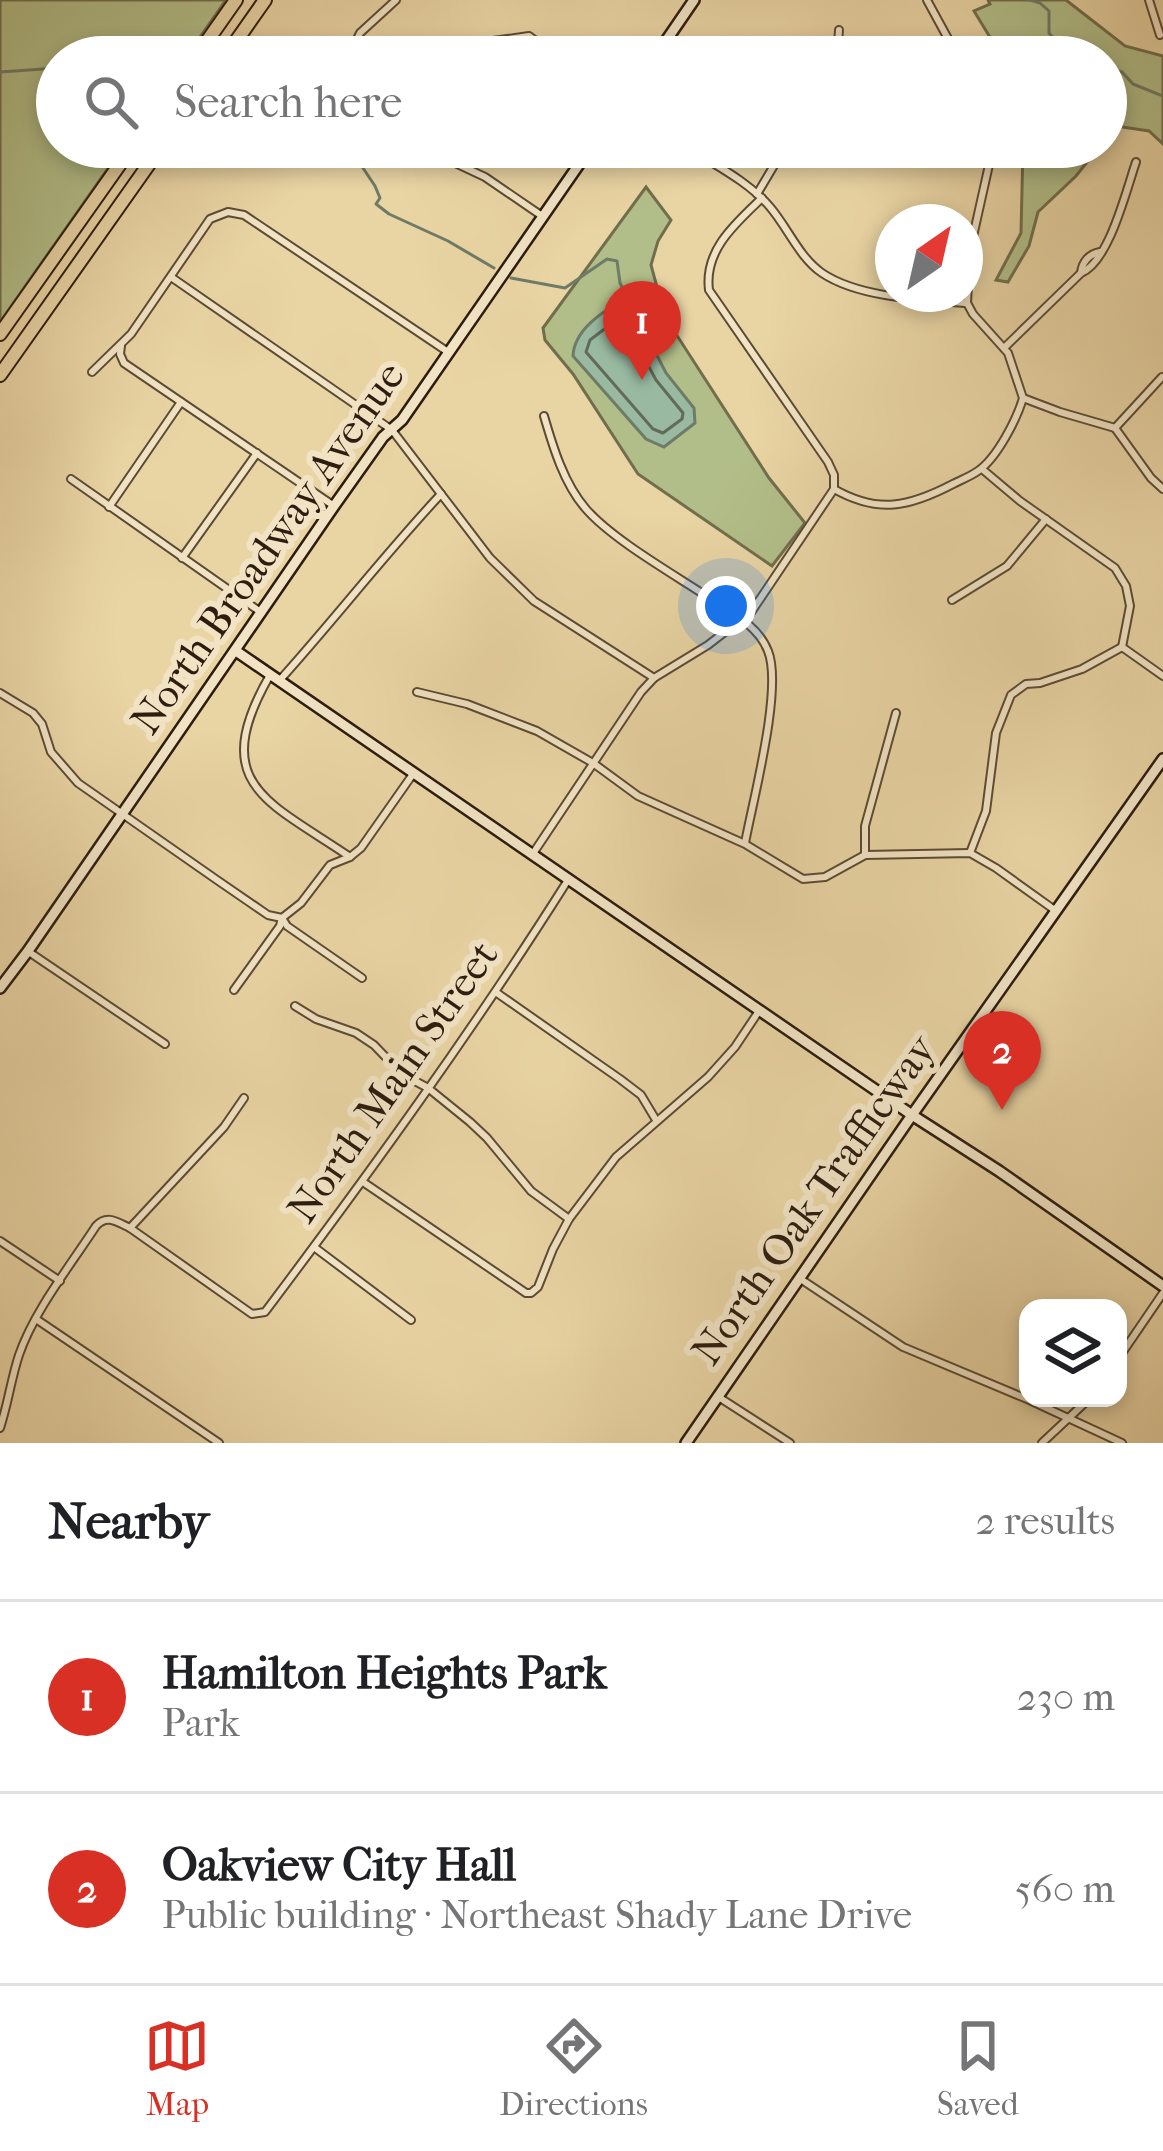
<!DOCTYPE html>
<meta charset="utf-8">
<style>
:root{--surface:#fff;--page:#f2f2f2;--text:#202124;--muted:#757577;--line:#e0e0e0;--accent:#d93025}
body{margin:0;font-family:"IM FELL French Canon",serif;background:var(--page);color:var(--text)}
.controls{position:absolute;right:36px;bottom:36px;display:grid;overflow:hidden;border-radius:24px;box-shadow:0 6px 18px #0003}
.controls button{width:108px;height:108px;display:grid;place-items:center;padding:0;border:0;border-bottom:3px solid var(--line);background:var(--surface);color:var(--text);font:60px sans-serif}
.compass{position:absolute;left:875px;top:204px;width:108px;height:108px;border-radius:50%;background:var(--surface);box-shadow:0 6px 18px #0003;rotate:34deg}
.you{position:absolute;left:726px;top:606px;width:42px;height:42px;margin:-30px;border:9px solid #fff;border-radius:50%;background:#1a73e8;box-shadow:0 0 0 18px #1a73e833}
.badge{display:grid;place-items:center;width:78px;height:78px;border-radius:50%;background:var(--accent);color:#fff;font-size:39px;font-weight:700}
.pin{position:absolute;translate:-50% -99px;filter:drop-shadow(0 3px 6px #0008)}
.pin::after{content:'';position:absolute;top:63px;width:42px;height:36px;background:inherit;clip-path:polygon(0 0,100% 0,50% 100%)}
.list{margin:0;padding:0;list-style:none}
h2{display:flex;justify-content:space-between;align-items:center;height:156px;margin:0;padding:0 48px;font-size:51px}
h2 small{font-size:39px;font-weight:400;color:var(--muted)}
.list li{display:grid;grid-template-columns:78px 1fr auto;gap:36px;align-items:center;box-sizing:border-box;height:192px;padding:0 48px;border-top:3px solid var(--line)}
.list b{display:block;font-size:45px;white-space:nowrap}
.list p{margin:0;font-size:39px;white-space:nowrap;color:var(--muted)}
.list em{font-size:39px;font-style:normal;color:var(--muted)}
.icon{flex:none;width:66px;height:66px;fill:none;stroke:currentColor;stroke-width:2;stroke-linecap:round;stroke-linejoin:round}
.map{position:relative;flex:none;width:1163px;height:1443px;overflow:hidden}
.search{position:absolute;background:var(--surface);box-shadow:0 6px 18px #0003;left:36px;right:36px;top:36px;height:132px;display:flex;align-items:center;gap:30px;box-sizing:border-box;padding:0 42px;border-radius:66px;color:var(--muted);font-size:45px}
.sheet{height:540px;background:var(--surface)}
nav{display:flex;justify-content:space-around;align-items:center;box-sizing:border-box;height:168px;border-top:3px solid var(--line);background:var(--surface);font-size:33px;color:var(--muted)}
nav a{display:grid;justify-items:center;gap:6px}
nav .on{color:var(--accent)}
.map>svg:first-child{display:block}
.green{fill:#b2be89;stroke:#706e4c;stroke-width:3}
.water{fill:#99b9a1;stroke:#6e7b67;stroke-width:3}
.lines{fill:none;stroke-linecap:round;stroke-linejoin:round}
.shore{stroke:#636b58;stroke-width:3}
.stream{stroke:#6e7b67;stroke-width:3}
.street-casing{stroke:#5c4b34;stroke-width:10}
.secondary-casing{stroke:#2d1d0f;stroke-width:14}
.highway-casing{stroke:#2d1d0f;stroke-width:16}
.street{stroke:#f1e3c4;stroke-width:6}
.secondary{stroke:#f1e3c4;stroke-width:9}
.highway{stroke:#e9d4a4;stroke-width:12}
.labels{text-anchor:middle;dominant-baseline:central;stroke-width:12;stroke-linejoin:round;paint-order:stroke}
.street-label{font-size:42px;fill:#2d1d0f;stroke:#f1e3c4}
</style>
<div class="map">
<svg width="1163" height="1443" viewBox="0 0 1163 1443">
<rect width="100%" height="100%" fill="#e9d4a4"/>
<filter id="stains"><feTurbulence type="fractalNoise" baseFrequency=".00167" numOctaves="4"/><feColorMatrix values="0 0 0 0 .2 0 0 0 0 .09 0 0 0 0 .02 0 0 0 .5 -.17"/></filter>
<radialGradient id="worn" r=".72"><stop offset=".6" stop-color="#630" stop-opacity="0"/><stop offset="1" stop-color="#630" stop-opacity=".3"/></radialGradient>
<g class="green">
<polygon points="0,0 226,0 186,57 57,57 57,147 123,147 0,322"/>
<polygon points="988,0 1066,0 1125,46 1163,56 1163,144 1149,131 1116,126 1106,138 1106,57 1002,57 974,11 990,4"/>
<polygon points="1023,147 1099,147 1076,176 1038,212 1029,246 1008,282 996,280 1021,233"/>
<polygon points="646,187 671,220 658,241 651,265 665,317 769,478 805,523 772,566 638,474 573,374 545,340 543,328"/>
</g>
<path class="water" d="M624,299H628L666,373L694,408L695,423L664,447L646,439L573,356C574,330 602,312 624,299Z"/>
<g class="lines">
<polygon class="shore" points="619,318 624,320 656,380 683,413 682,419 663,433 653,429 586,352 590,340"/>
<g class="stream">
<polyline points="1030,0 1040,3 1049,11 1049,33 1057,42 1059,53 1072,50 1079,57"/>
<polyline points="1106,67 1122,72 1133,84 1163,96"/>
<polyline points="0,72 57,68"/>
<polyline points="349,147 375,186 380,198 376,204 389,214 448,241 494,268"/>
<polyline points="511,278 565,288 607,259 617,261 620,283 628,299"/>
</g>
<g class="street-casing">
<g id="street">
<polyline points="927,0 958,57"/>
<polyline points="1149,0 1160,35"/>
<polyline points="472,44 529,36 557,57"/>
<polyline points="348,57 360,33 396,0"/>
<polyline points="837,57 839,30"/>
<polyline points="421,147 485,177 542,216"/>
<path d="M687,147C715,165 749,182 770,207C788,228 799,257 822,273C859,298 924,300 967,303"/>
<polyline points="757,194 785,147"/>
<path d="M762,198C735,224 704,250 709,290L828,462L834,475V489"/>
<path d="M1081,273C1082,262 1089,254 1100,252"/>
<polyline points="171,277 392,430 490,558 534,601 654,678"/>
<polyline points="967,303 973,314 1008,353 1023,398 1060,412 1115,428 1151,478 1163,489"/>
<polyline points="967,303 970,250 993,147"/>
<polyline points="121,346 120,354 124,363 334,506"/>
<path d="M1004,348L1081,273C1109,262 1126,191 1136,162"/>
<polyline points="92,372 131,334 210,219 228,212 244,215 448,352"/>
<path d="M544,416C553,447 564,484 586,509C614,541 677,576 714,601C734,614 759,627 768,651C783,688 753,800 745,843"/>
<polyline points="1115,428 1162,377"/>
<polyline points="982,469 1020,501 1115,568 1126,586 1130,606 1122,647"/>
<polyline points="71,479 262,613"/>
<path d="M834,489C878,514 909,507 953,484C961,480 971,476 978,471C997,458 1017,419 1023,398"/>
<polyline points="109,507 181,402"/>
<polyline points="182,558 257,453"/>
<polyline points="952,600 1007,566 1046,519"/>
<polyline points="1122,647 1163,676"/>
<path d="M270,675C207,785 268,801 350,857"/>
<path d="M279,681C334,620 385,554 441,494"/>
<polyline points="417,692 467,704 537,731 593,763 638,796 745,844 803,879 825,877 865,855 970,853 996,868 1056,911"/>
<polyline points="0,693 33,713 42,724 51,752 78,783 217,880 268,915 282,918 287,926 362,978"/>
<polyline points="970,853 986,811 996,733 1011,695 1026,684 1040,683 1082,669 1122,647"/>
<polyline points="532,855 641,692 654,678 708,645 752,611 834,489"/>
<polyline points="865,855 865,826 896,713"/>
<polyline points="29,952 165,1044"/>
<polyline points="234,990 280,926 282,918 301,903 330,865 350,857 361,848 413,774"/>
<polyline points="497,993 620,1079 641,1095 656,1120"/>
<polyline points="295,1006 316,1019 356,1033 374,1045 402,1074 428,1088 470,1122 487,1138 531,1191 569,1219"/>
<polyline points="363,1182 526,1293 531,1293 538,1287 553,1249 569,1219 616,1157 708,1077 735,1047 759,1011"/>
<polyline points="130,1228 224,1127 244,1098"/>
<polyline points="0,1241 60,1281"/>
<polyline points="314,1247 411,1320"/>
<polyline points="799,1278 903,1347 1027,1399 1122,1443"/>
<polyline points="36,1319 219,1443"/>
<polyline points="1118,1359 1163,1293"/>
<polyline points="717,1396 790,1443"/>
<path d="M0,1428C8,1404 11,1379 19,1355C34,1311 70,1266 96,1226C107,1214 117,1222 130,1228L252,1314L265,1312C371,1171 474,1029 568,880"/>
<polyline points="1042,1443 1090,1398"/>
</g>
</g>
<g class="secondary-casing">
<g id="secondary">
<polyline points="655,57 694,0"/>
<polyline points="236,651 912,1115 999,1171 1163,1286"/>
<polyline points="0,988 28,951 334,506 383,437 402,420 591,147"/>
<polyline points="686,1443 912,1115 1163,759"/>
</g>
</g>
<g class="highway-casing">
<g id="highway">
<polyline points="196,57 236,0"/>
<polyline points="225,57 265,0"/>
<polyline points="0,334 132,147"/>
<polyline points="0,375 161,147"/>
</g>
</g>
<use href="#street" class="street"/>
<use href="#secondary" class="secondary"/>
<use href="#highway" class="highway"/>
</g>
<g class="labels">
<g class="street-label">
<text transform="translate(268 548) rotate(-55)">North Broadway Avenue</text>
<text transform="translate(393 1082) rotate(-55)">North Main Street</text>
<text transform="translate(814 1200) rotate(-55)">North Oak Trafficway</text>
</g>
</g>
<rect width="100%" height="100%" filter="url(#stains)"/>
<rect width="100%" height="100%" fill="url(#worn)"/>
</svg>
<div class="controls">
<button><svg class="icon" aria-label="layers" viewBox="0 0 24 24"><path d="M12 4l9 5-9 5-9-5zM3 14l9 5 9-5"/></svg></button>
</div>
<svg class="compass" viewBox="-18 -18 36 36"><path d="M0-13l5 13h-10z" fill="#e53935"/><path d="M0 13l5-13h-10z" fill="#757577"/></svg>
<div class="you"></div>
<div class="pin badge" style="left:642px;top:380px">1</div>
<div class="pin badge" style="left:1002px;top:1110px">2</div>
<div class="search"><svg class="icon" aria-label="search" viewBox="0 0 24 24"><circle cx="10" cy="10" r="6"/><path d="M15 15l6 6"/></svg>Search here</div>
</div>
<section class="sheet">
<h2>Nearby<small>2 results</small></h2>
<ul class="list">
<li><span class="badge">1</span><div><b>Hamilton Heights Park</b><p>Park</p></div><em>230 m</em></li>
<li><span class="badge">2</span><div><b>Oakview City Hall</b><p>Public building · Northeast Shady Lane Drive</p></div><em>560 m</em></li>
</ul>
</section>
<nav>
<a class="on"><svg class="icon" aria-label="map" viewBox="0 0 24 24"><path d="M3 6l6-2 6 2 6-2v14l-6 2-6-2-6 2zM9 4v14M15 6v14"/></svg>Map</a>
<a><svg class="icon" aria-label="directions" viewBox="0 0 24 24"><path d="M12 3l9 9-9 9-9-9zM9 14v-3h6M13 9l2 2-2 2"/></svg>Directions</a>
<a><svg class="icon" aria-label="saved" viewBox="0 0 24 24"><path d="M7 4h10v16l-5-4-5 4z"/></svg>Saved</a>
</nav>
